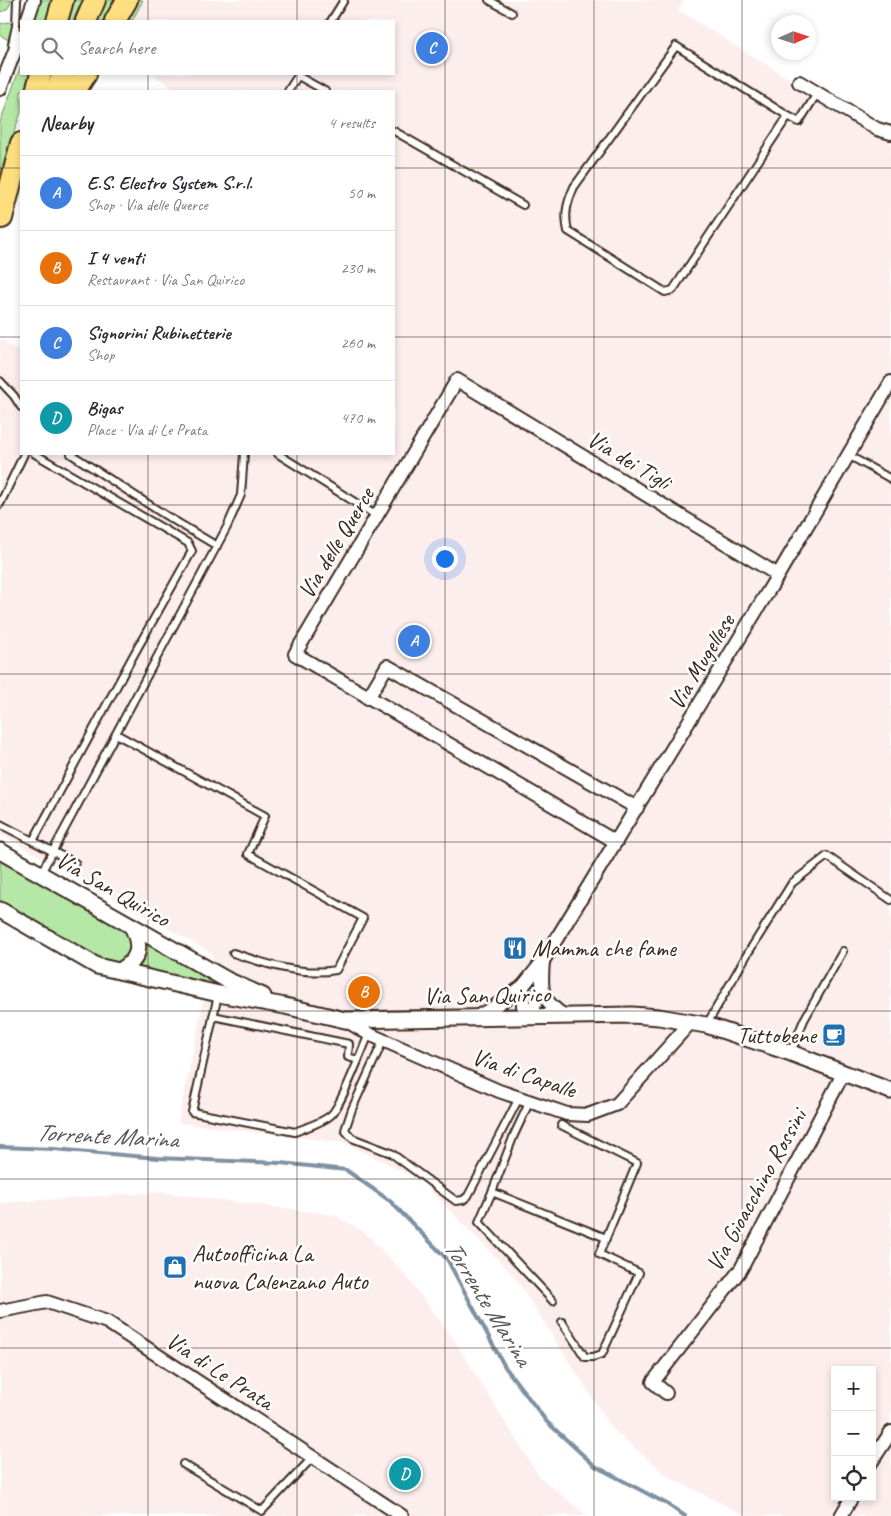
<!DOCTYPE html>
<meta charset="utf-8">
<style>
:root{--surface:#fff;--page:#f2f2f3;--text:#2b2b33;--muted:#7c7c81;--line:#e1e1e2;--accent:#0f766e}
body{margin:0;font-family:Caveat,sans-serif;background:var(--page);color:var(--text)}
.controls{position:absolute;right:15px;bottom:15px;display:grid;overflow:hidden;border-radius:0px;box-shadow:0 2px 8px #0003}
.controls button{width:45px;height:45px;display:grid;place-items:center;padding:0;border:0;border-bottom:1px solid var(--line);background:var(--surface);color:var(--text);font:25px sans-serif}
.compass{position:absolute;left:771px;top:15px;width:45px;height:45px;border-radius:50%;background:var(--surface);box-shadow:0 2px 8px #0003;rotate:87deg}
.you{position:absolute;left:444px;top:558px;width:18px;height:18px;margin:-12px;border:4px solid #fff;border-radius:50%;background:#1a73e8;box-shadow:0 0 0 8px #1a73e833}
.badge{display:grid;place-items:center;width:32px;height:32px;border-radius:50%;background:var(--accent);color:#fff;font-size:16px;font-weight:700}
.pin{position:absolute;translate:-50% -50%;border:2px solid #fff;box-shadow:0 1px 5px #0006}
.list{margin:0;padding:0;list-style:none}
h2{display:flex;justify-content:space-between;align-items:center;height:65px;margin:0;padding:0 20px;font-size:21px}
h2 small{font-size:16px;font-weight:400;color:var(--muted)}
.list li{display:grid;grid-template-columns:32px 1fr auto;gap:15px;align-items:center;box-sizing:border-box;height:75px;padding:0 20px;border-top:1px solid var(--line)}
.list b{display:block;font-size:19px;white-space:nowrap}
.list p{margin:0;font-size:16px;white-space:nowrap;color:var(--muted)}
.list em{font-size:16px;font-style:normal;color:var(--muted)}
.icon{flex:none;width:28px;height:28px;fill:none;stroke:currentColor;stroke-width:2;stroke-linecap:round;stroke-linejoin:round}
.map{position:relative;flex:none;width:891px;height:1516px;overflow:hidden}
.search{position:absolute;background:var(--surface);box-shadow:0 2px 8px #0003;left:20px;top:20px;width:375px;height:55px;display:flex;align-items:center;gap:12px;box-sizing:border-box;padding:0 18px;border-radius:0px;color:var(--muted);font-size:19px}
.panel{position:absolute;background:var(--surface);box-shadow:0 2px 8px #0003;left:20px;top:90px;width:375px;height:365px;border-radius:0px}
.map>svg:first-child{display:block}
.built{fill:#fdeeee;fill-rule:evenodd}
.green{fill:#b5e7a7;stroke:#788862}
.lines{fill:none;stroke-linecap:round;stroke-linejoin:round}
.stream{stroke:#7f91a1;stroke-width:4}
.service-casing{stroke:#3b2a1e;stroke-width:10}
.minor-casing{stroke:#3b2a1e;stroke-width:16}
.tertiary-casing{stroke:#3b2a1e;stroke-width:19}
.trunk-casing{stroke:#3b2a1e;stroke-width:24}
.service{stroke:#fff;stroke-width:6}
.minor{stroke:#fff;stroke-width:12}
.tertiary{stroke:#fff;stroke-width:15}
.trunk{stroke:#fedf80;stroke-width:20}
.grid{fill:none;stroke:#3b2a1e;stroke-width:1;stroke-opacity:0.55}
.labels{text-anchor:middle;dominant-baseline:central;stroke-width:5;stroke-linejoin:round;paint-order:stroke}
.street-label{font-size:24px;fill:#3b2a1e;stroke:#fff}
.poi-label{font-size:24px;fill:#3b2a1e;stroke:#fff;text-anchor:start}
.water-label{font-size:25px;font-style:italic;fill:#585554;stroke:#fff}
</style>
<div class="map">
<svg width="891" height="1516" viewBox="0 0 891 1516">
<rect width="100%" height="100%" fill="#fff"/>
<filter id="ink" filterUnits="userSpaceOnUse"><feTurbulence type="fractalNoise" baseFrequency=".02" numOctaves="2"/><feDisplacementMap in="SourceGraphic" scale="10" xChannelSelector="R" yChannelSelector="G"/><feConvolveMatrix kernelMatrix="1 2 1 2 8 2 1 2 1" color-interpolation-filters="sRGB"/></filter>
<g filter="url(#ink)">
<g class="built">
<path d="M143,0H684L678,10L880,135L891,137V1516H747L672,1479L613,1430L514,1276L420,1180L345,1143L178,1123L213,954L0,834V339L21,352V454H394V91H179L151,74H394V21H132ZM835,1370H872V1497H835Z"/>
<polygon points="161,1192 334,1215 363,1231 403,1272 453,1338 539,1476 587,1516 0,1516 0,1203"/>
</g>
<g class="green">
<path d="M0,0H11C10,7 7,11 0,12Z"/>
<polygon points="41,0 58,0 51,21 35,21"/>
<polygon points="71,0 82,0 73,21 64,21"/>
<polygon points="106,0 121,0 109,21 97,21"/>
<polygon points="134,0 143,0 132,21 123,21"/>
<polygon points="9,22 12,25 8,40 0,35 0,24"/>
<polygon points="21,65 21,74 35,74 28,91 21,91 21,112 0,173 0,122"/>
<polygon points="0,856 129,933 131,954 121,963 107,965 0,904"/>
<polygon points="144,938 223,986 223,988 131,969"/>
</g>
<g class="lines">
<polyline class="stream" points="0,1147 54,1149 157,1158 281,1163 346,1170 390,1201 447,1259 505,1367 547,1422 595,1466 667,1504 685,1516"/>
<g class="service-casing">
<g id="service">
<polyline points="489,0 512,13"/>
<polyline points="331,21 344,0"/>
<polyline points="12,44 16,26 17,0"/>
<polyline points="298,76 325,91"/>
<polyline points="288,91 299,74"/>
<path d="M788,116L673,290L665,292L568,231C564,214 567,203 574,187L676,46L788,116L799,122L818,92"/>
<polyline points="394,131 523,205"/>
<polyline points="0,381 14,396 21,407"/>
<polyline points="71,454 165,515 217,546"/>
<polyline points="278,454 377,516"/>
<polyline points="848,455 891,479"/>
<polyline points="0,504 24,454"/>
<path d="M116,734L265,816L248,854L363,918L336,970C301,976 266,964 233,953"/>
<polyline points="0,824 75,863"/>
<polyline points="33,841 133,656 192,551 188,543 35,454"/>
<polyline points="41,873 227,527 241,495 244,454"/>
<path d="M218,995L192,1112L295,1132C306,1127 322,1123 331,1115C341,1106 362,1050 369,1034"/>
<polyline points="213,1016 349,1044 348,1057 358,1060"/>
<polyline points="707,1024 748,953 792,883 827,856 891,900"/>
<polyline points="383,1041 352,1109 345,1130 352,1138 391,1153 456,1201 463,1200 468,1196 519,1098"/>
<polyline points="791,1052 804,1020 843,951"/>
<polyline points="530,1101 514,1135 492,1192 606,1238 599,1254 639,1273 602,1354 593,1357 585,1357 562,1322"/>
<polyline points="561,1125 637,1163 606,1238"/>
<polyline points="492,1192 479,1222 553,1301"/>
<polyline points="183,1464 262,1511 313,1457"/>
</g>
</g>
<g class="minor-casing">
<g id="minor">
<polyline points="27,21 34,0"/>
<polyline points="799,82 877,129 891,133"/>
<polyline points="0,89 21,35"/>
<polyline points="368,698 387,666 637,808"/>
<polyline points="616,842 295,654 457,380 778,575"/>
<path d="M543,961C541,988 539,1000 565,1016"/>
<polyline points="523,986 523,1006 530,1017"/>
<polyline points="476,1017 491,1009 523,986 543,961 778,575 891,382"/>
<polyline points="530,1017 541,989"/>
<polyline points="345,1020 369,1034 499,1091 567,1114 588,1115 617,1104 691,1022"/>
<polyline points="0,1311 47,1302 107,1322 402,1516"/>
<polyline points="666,1393 653,1382 741,1269 844,1072"/>
<polyline points="872,1461 891,1432"/>
<polyline points="841,1516 852,1497"/>
</g>
</g>
<g class="tertiary-casing">
<g id="tertiary">
<polyline points="0,851 227,980 263,996"/>
<polyline points="0,910 97,966 219,994 285,1006 345,1020 632,1015 659,1017 706,1025 791,1053 891,1091"/>
<path d="M120,971C140,959 142,947 132,926"/>
</g>
</g>
<g class="trunk-casing">
<g id="trunk">
<polyline points="57,21 63,0"/>
<polyline points="86,21 95,0"/>
<polyline points="115,21 127,0"/>
<polyline points="36,91 41,74"/>
<polyline points="56,91 63,74"/>
<polyline points="75,91 86,74"/>
<polyline points="2,218 21,143"/>
</g>
</g>
<use href="#service" class="service"/>
<use href="#minor" class="minor"/>
<use href="#tertiary" class="tertiary"/>
<use href="#trunk" class="trunk"/>
</g>
</g>
<path class="grid" d="M148,0V21M297,0V21M445,0V1516M594,0V1516M742,0V1516M148,74V91M297,74V91M0,168H21M394,168H891M0,337H21M394,337H891M148,454V1516M297,454V1516M0,505H891M0,674H891M0,842H891M0,1011H891M0,1179H891M0,1348H891"/>
<defs>
<g id="restaurant-square" transform="scale(1.25)"><rect x="-9" y="-9" width="18" height="18" rx="4" fill="#1f6fb2" stroke="#fff"/><path d="M-5-6h1v4h1v-4h1v4h1v-4h1v5L-1.5 .5V6h-2V.5L-5-1ZM5-6V6H3V1.5H1.5Q1.5-4 5-6Z" fill="#fff"/></g>
<g id="cafe-square" transform="scale(1.25)"><rect x="-9" y="-9" width="18" height="18" rx="4" fill="#1f6fb2" stroke="#fff"/><path d="M-5.5-4.5H6V0H3Q3 3.5 0 3.5H-2.5Q-5.5 3.5-5.5 0ZM3-3.2v2h1.7v-2ZM-6 4.5H4V6H-6Z" fill="#fff"/></g>
<g id="shop-square" transform="scale(1.25)"><rect x="-9" y="-9" width="18" height="18" rx="4" fill="#1f6fb2" stroke="#fff"/><path d="M-5-2.5h2.3a2.7 3.5 0 0 1 5.4 0H5L5.5 6h-11ZM-1.5-2.5h3a1.5 2.3 0 0 0-3 0Z" fill="#fff"/></g>
</defs>
<g fill-rule="evenodd">
<use href="#restaurant-square" x="515" y="948"/>
<use href="#cafe-square" x="834" y="1035"/>
<use href="#shop-square" x="175" y="1267"/>
</g>
<g class="labels">
<g class="street-label">
<text transform="translate(629 460) rotate(31)">Via dei Tigli</text>
<text transform="translate(336 543) rotate(-59)">Via delle Querce</text>
<text transform="translate(701 662) rotate(-59)">Via Mugellese</text>
<text transform="translate(113 889) rotate(30)">Via San Quirico</text>
<text transform="translate(487 995) rotate(-1)">Via San Quirico</text>
<text transform="translate(524 1073) rotate(19)">Via di Capalle</text>
<text transform="translate(756 1190) rotate(-61)">Via Gioacchino Rossini</text>
<text transform="translate(220 1371) rotate(33)">Via di Le Prata</text>
</g>
<g class="poi-label">
<text x="532" y="948">Mamma che fame</text>
<text x="816" y="1035" text-anchor="end">Tuttobene</text>
<text x="192" y="1253">Autoofficina La<tspan x="192" dy="28">nuova Calenzano Auto</tspan></text>
</g>
<g class="water-label">
<text transform="translate(107 1136) rotate(3)">Torrente Marina</text>
<text transform="translate(488 1303) rotate(58)">Torrente Marina</text>
</g>
</g>
</svg>
<div class="controls">
<button>+</button>
<button>−</button>
<button><svg class="icon" aria-label="locate" viewBox="0 0 24 24"><circle cx="12" cy="12" r="6"/><path d="M12 2v4M12 18v4M2 12h4M18 12h4"/></svg></button>
</div>
<svg class="compass" viewBox="-18 -18 36 36"><path d="M0-13l5 13h-10z" fill="#e53935"/><path d="M0 13l5-13h-10z" fill="#7c7c81"/></svg>
<div class="you"></div>
<div class="pin badge" style="left:414px;top:641px;background:#3f7fe0">A</div>
<div class="pin badge" style="left:364px;top:992px;background:#e8710a">B</div>
<div class="pin badge" style="left:432px;top:48px;background:#3f7fe0">C</div>
<div class="pin badge" style="left:405px;top:1474px;background:#0f9aa8">D</div>
<div class="search"><svg class="icon" aria-label="search" viewBox="0 0 24 24"><circle cx="10" cy="10" r="6"/><path d="M15 15l6 6"/></svg>Search here</div>
<section class="panel">
<h2>Nearby<small>4 results</small></h2>
<ul class="list">
<li><span class="badge" style="background:#3f7fe0">A</span><div><b>E.S. Electro System S.r.l.</b><p>Shop · Via delle Querce</p></div><em>50 m</em></li>
<li><span class="badge" style="background:#e8710a">B</span><div><b>I 4 venti</b><p>Restaurant · Via San Quirico</p></div><em>230 m</em></li>
<li><span class="badge" style="background:#3f7fe0">C</span><div><b>Signorini Rubinetterie</b><p>Shop</p></div><em>260 m</em></li>
<li><span class="badge" style="background:#0f9aa8">D</span><div><b>Bigas</b><p>Place · Via di Le Prata</p></div><em>470 m</em></li>
</ul>
</section>
</div>
